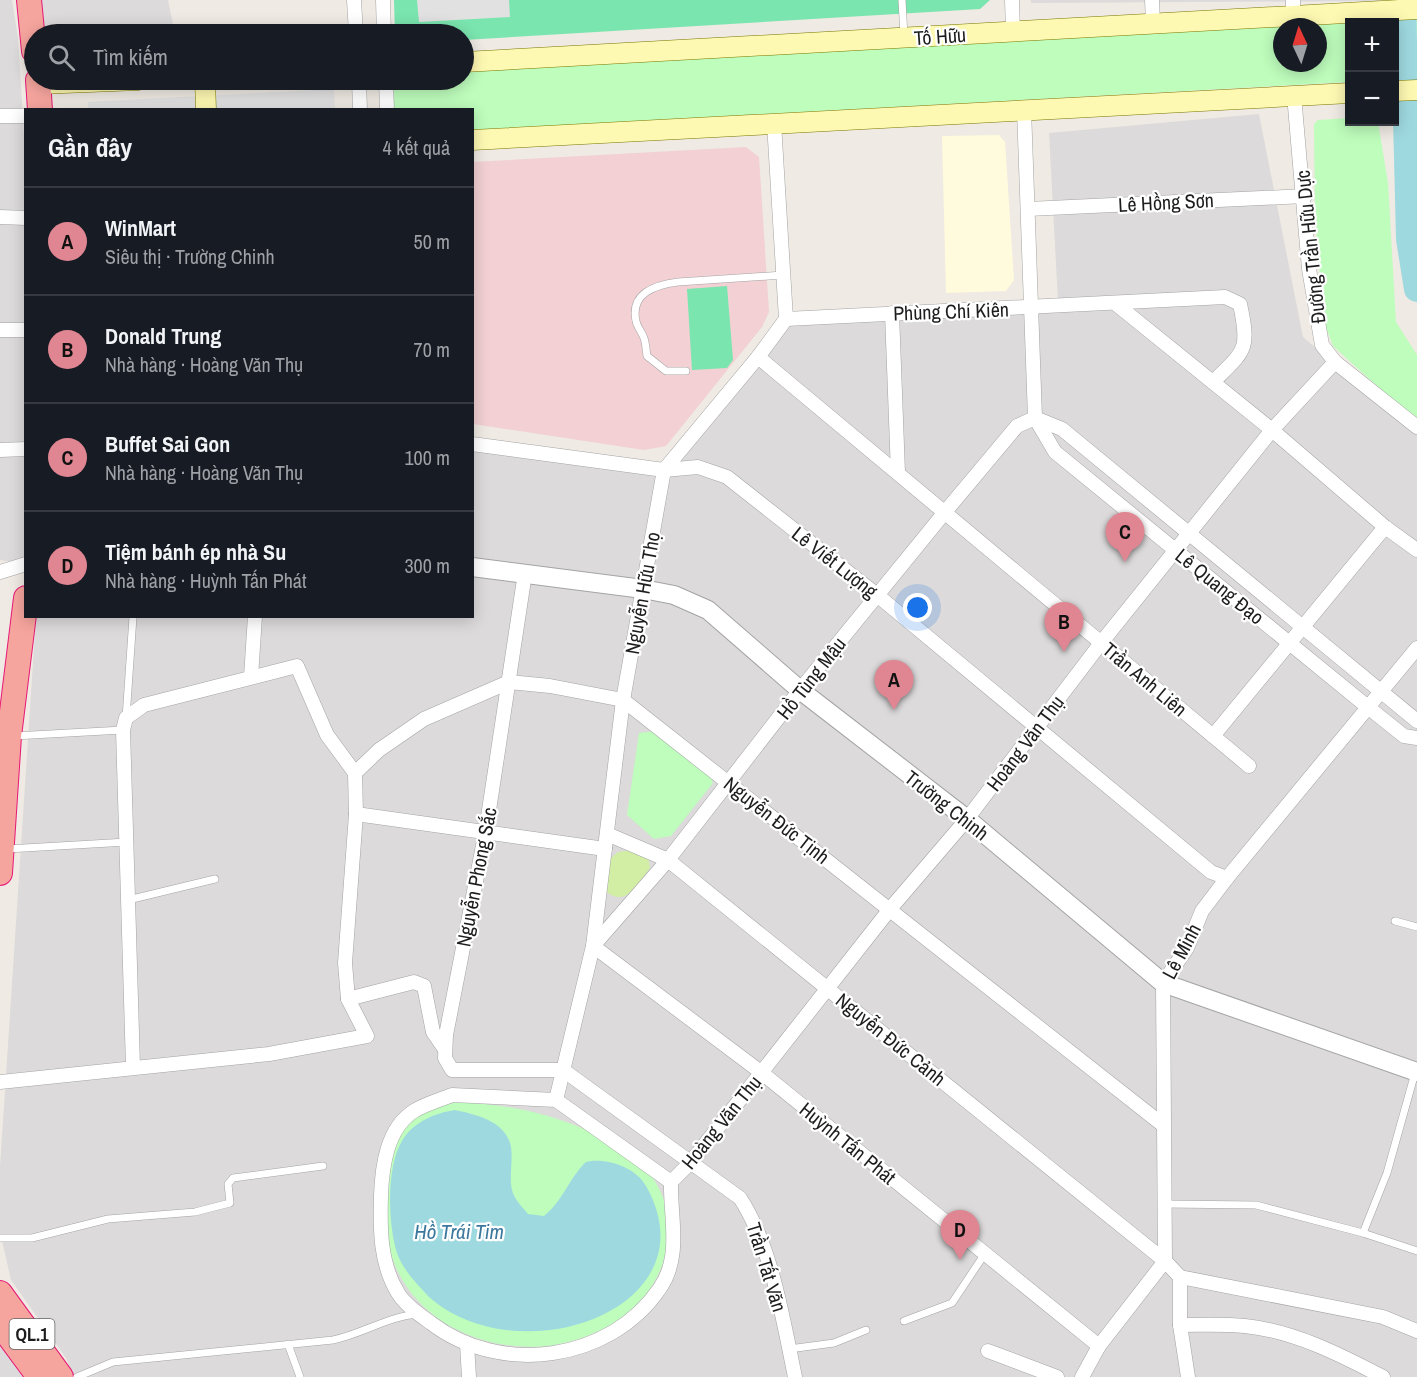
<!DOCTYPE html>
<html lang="vi">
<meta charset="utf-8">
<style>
:root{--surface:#171b24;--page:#242831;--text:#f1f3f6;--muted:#9ea1a6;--line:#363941;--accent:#e08692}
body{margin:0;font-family:"Archivo Narrow",sans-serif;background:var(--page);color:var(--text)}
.controls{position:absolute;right:18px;top:18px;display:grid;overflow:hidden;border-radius:0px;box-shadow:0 3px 15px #0003}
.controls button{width:54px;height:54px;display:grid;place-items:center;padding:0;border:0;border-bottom:2px solid var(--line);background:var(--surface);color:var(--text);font:30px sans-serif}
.compass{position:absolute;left:1273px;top:18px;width:54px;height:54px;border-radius:50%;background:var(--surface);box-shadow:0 3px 15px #0003;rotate:356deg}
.you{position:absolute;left:918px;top:608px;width:21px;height:21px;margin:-15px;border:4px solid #fff;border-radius:50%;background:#1a73e8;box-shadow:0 0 0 9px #1a73e833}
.badge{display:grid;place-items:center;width:39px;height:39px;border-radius:50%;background:var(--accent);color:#111;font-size:20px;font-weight:700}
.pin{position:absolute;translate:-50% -50px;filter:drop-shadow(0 2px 3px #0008)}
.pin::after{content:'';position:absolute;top:32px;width:21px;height:18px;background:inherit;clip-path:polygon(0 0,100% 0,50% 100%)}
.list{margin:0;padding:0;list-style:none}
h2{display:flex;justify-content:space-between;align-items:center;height:78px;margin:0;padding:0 24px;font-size:26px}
h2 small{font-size:20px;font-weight:400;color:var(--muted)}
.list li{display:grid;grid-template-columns:39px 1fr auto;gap:18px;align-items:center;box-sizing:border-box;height:108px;padding:0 24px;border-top:2px solid var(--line)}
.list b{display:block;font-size:22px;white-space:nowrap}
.list p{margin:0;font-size:20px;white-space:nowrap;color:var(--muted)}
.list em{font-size:20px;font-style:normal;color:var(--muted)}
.icon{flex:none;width:33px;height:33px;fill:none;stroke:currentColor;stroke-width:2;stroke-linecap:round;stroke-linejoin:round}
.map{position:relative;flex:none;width:1417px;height:1377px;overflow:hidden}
.search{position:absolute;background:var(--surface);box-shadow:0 3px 15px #0003;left:24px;top:24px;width:450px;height:66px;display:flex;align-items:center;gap:15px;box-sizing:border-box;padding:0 21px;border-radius:33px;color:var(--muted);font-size:22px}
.panel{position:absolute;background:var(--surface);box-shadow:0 3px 15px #0003;left:24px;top:108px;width:450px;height:510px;border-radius:0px}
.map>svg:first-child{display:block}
.residential{fill:#dcdada}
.commercial{fill:#f2d0d3}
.education{fill:#fffbdc}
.grass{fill:#d1eea4}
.park{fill:#befdbc;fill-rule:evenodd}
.pitch{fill:#7ae5af}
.parking{fill:#e1e1e1}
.water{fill:#9fd9e0}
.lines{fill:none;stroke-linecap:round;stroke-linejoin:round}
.river{stroke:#9fd9e0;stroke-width:26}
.service-casing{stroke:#a4a4a4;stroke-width:8}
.minor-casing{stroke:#a4a4a4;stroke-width:15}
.tertiary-casing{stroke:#a4a4a4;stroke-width:20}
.secondary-casing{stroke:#797800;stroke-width:21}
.trunk-casing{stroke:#e61776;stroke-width:26}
.service{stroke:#fff;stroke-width:7}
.minor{stroke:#fff;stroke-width:14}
.tertiary{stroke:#fff;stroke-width:18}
.secondary{stroke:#fef9b2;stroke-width:20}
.trunk{stroke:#f6a59e;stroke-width:24}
.labels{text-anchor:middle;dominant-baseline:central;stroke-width:4.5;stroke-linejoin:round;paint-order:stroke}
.shield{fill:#fff;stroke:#616161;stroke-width:1.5}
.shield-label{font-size:18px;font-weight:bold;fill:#1d1d1d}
.street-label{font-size:20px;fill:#1d1d1d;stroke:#fff}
.water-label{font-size:21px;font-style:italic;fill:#3c779c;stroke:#fff}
</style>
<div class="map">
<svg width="1417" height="1377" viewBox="0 0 1417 1377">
<rect width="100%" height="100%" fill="#efeae3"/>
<g class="residential">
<polygon points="0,0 12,0 18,38 25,151 25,564 0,560"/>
<polygon points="39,0 168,0 175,34 55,34 45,26"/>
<polygon points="1031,0 1379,0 1380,1 1031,3"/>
<polygon points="1259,114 1303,337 1417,434 1417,1377 74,1377 66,1358 11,1280 0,1232 0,1167 36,617 472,616 473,439 663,466 781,315 1058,301 1049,133"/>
<polygon points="0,1344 19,1368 22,1377 0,1377"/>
</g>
<polygon class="commercial" points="746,147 759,157 769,312 762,327 666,446 644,450 473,424 472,162"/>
<polygon class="education" points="999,135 1005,142 1014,280 1006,291 946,293 942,136"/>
<path class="grass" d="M633,850L648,856L650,868C638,883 625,910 605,890L609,860L618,852Z"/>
<g class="park">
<polygon points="1417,19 1417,79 1395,80 1394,22 1351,22"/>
<path d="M1349,23V82L473,130L472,110L392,109V87L397,80H464V71ZM1282,27H1318V63H1282Z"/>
<polygon points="1349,118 1350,122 1378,122 1388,183 1396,322 1417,355 1417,423 1333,346 1324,322 1315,218 1314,124 1318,120"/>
<polygon points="656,731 708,770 713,783 671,836 654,839 627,815 639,733"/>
<path d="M459,1102C524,1105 593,1122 643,1167C657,1179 666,1200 668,1219C673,1280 631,1323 575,1340C506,1362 416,1330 392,1257C385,1236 387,1215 387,1194C389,1144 404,1109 459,1102Z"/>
</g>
<g class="pitch">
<polygon points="394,0 990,0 980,9 464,40 464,34 395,34"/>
<polygon points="727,286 733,360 727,368 692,370 687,289"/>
</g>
<g class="parking">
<polygon points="417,0 509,0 510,17 419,22"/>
<polygon points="334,89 335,109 88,110 88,102"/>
</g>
<path class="water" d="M455,1110C477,1115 506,1121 511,1147C513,1161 509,1177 512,1190C514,1199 522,1207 528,1214L544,1216C563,1201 569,1178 586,1162C605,1157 636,1167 646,1186C715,1308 520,1377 429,1297C417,1284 403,1270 397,1253C388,1225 386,1167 402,1141C413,1122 435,1113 455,1110Z"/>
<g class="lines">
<polyline class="river" points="1403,0 1409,239 1417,289"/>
<g class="service-casing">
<g id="service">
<polyline points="902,0 904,36"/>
<path d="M686,371H666L647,356C646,350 646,344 644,338C642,332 637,327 636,321C630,293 655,285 678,282L783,275"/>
<polyline points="126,718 133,617"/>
<polyline points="14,736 123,730"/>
<polyline points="7,849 127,842"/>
<polyline points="128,900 215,879"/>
<polyline points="1395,921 1417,927"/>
<polyline points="1165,1204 1256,1205 1363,1233 1417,1251"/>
<polyline points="1363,1233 1387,1173 1415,1073"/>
<polyline points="0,1238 32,1238 108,1219 195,1212 230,1203 228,1184 233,1178 323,1166"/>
<polyline points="904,1321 952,1303 984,1255"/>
<polyline points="288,1344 300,1377"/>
<polyline points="789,1349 834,1343 866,1330"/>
<path d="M77,1377L113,1362L333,1340C362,1334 387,1317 417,1314"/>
</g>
</g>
<g class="minor-casing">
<g id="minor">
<polyline points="354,0 356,34"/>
<polyline points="383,0 384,34"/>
<polyline points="1012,0 1013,32"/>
<polyline points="1152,0 1153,23"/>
<polyline points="1293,0 1293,16"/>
<polyline points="359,80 360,110"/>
<polyline points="386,80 387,110"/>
<polyline points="1294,95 1309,269 1322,345 1335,362 1417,427"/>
<polyline points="1024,109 1035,418 1055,452 1369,708 1404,736 1417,738"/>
<polyline points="0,116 26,116"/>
<polyline points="1028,209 1305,196"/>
<polyline points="0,217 26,218"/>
<polyline points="1116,304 1272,430 1385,527 1417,550"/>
<polyline points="892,313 898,473"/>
<path d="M786,319L1225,297L1240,304C1250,351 1245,350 1213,382"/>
<polyline points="0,330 26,330"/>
<polyline points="758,357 1249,766"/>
<polyline points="1035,418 1017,426 945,512 800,690 668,860 593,946 762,1073 1099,1346"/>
<polyline points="1035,418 1062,429 1417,721"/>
<polyline points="472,444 664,470 698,467 727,477 877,595 1211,872 1227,878"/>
<polyline points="0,450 26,449"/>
<polyline points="0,572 26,564"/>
<path d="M525,573L486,830L446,1035L445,1058L452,1070H563L740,1198C772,1247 783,1320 795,1377"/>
<polyline points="251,677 255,616"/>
<polyline points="1213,736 1385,527"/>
<polyline points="355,773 379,750 424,719 509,682 550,686 623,700 1163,1125"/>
<polyline points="356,814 605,849"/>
<polyline points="607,834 668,860 1165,1261 1180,1277 1180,1325 1188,1377"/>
<polyline points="348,999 414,982 424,986 433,1032 444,1048"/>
<polyline points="0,1082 269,1054 367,1036 348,999 345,963 356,814 355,773 327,735 297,666 144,705 126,718 123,730 133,1067"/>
<path d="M452,1095L556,1100L671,1182C670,1217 682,1256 660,1288C610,1362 500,1376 431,1323C420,1315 405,1305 398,1293C380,1264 380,1229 381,1196C382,1166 387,1128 414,1111C425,1104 440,1100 452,1095Z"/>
<polyline points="556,1100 593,946 623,700 664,470 758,357 786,319 774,123"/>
<polyline points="671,1182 691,1162 890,909 967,819 1101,643 1272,430 1335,362"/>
<polyline points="1180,1277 1383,1317 1417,1331"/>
<path d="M1180,1325C1202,1325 1224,1324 1245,1326C1294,1331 1341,1355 1383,1377"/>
<polyline points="467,1344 469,1377"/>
<polyline points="988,1351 1057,1377"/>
<polyline points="1082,1377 1099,1346 1165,1261 1163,983 1187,948 1202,911 1227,878 1417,648"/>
</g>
</g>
<g class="tertiary-casing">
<polyline id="tertiary" points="472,567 643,589 674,595 708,610 800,690 967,819 1163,983 1417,1072"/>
</g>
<g class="secondary-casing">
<g id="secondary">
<polyline points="464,62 1417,9"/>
<polyline points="205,80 206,110"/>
<polyline points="38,84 139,80"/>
<polyline points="1394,91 1417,90"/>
<polyline points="472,140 1350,93"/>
</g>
</g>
<g class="trunk-casing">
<g id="trunk">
<polyline points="29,0 34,51"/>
<polyline points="38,80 40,110"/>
<polyline points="0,873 9,736 26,598"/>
<polyline points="0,1293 61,1377"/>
<polyline points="0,1324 39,1377"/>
</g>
</g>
<use href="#service" class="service"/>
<use href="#minor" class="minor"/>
<use href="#tertiary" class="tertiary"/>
<use href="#secondary" class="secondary"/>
<use href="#trunk" class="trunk"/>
</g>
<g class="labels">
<rect class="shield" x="9.5" y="1319" width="45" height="30" rx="4.5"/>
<g class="shield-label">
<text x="32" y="1334">QL.1</text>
</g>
<g class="street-label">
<text transform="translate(940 36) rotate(-4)">Tố Hữu</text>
<text transform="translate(1166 202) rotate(-3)">Lê Hồng Sơn</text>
<text transform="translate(1310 247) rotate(-96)">Đường Trần Hữu Dực</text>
<text transform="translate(951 311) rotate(-2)">Phùng Chí Kiên</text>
<text transform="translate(835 562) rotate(38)">Lê Viết Lượng</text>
<text transform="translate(1220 586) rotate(39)">Lê Quang Đạo</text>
<text transform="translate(642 593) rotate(-80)">Nguyễn Hữu Thọ</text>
<text transform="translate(811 678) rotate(-52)">Hồ Tùng Mậu</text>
<text transform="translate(1145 679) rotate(40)">Trần Anh Liên</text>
<text transform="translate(1025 743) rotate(-53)">Hoàng Văn Thụ</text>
<text transform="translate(947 805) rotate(38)">Trường Chinh</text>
<text transform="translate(777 820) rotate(38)">Nguyễn Đức Tịnh</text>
<text transform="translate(476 877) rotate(-79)">Nguyễn Phong Sắc</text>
<text transform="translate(1181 951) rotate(-62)">Lê Minh</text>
<text transform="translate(891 1039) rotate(39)">Nguyễn Đức Cảnh</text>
<text transform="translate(721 1122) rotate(-51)">Hoàng Văn Thụ</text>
<text transform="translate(848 1143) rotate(39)">Huỳnh Tấn Phát</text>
<text transform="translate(767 1267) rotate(73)">Trần Tất Văn</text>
</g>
<g class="water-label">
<text x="459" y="1231">Hồ Trái Tim</text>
</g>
</g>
</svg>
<div class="controls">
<button>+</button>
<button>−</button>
</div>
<svg class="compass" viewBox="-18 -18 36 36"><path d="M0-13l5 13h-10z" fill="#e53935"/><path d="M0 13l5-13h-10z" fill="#9ea1a6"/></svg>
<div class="you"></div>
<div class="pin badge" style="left:894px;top:710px">A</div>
<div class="pin badge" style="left:1064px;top:652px">B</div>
<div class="pin badge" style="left:1125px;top:562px">C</div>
<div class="pin badge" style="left:960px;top:1260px">D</div>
<div class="search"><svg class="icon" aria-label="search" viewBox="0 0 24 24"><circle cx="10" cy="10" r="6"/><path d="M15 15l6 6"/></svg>Tìm kiếm</div>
<section class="panel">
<h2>Gần đây<small>4 kết quả</small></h2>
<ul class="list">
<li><span class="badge">A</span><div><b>WinMart</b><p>Siêu thị · Trường Chinh</p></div><em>50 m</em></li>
<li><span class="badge">B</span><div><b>Donald Trung</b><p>Nhà hàng · Hoàng Văn Thụ</p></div><em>70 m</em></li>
<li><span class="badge">C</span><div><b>Buffet Sai Gon</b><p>Nhà hàng · Hoàng Văn Thụ</p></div><em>100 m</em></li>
<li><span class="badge">D</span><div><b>Tiệm bánh ép nhà Su</b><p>Nhà hàng · Huỳnh Tấn Phát</p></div><em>300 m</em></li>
</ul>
</section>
</div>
